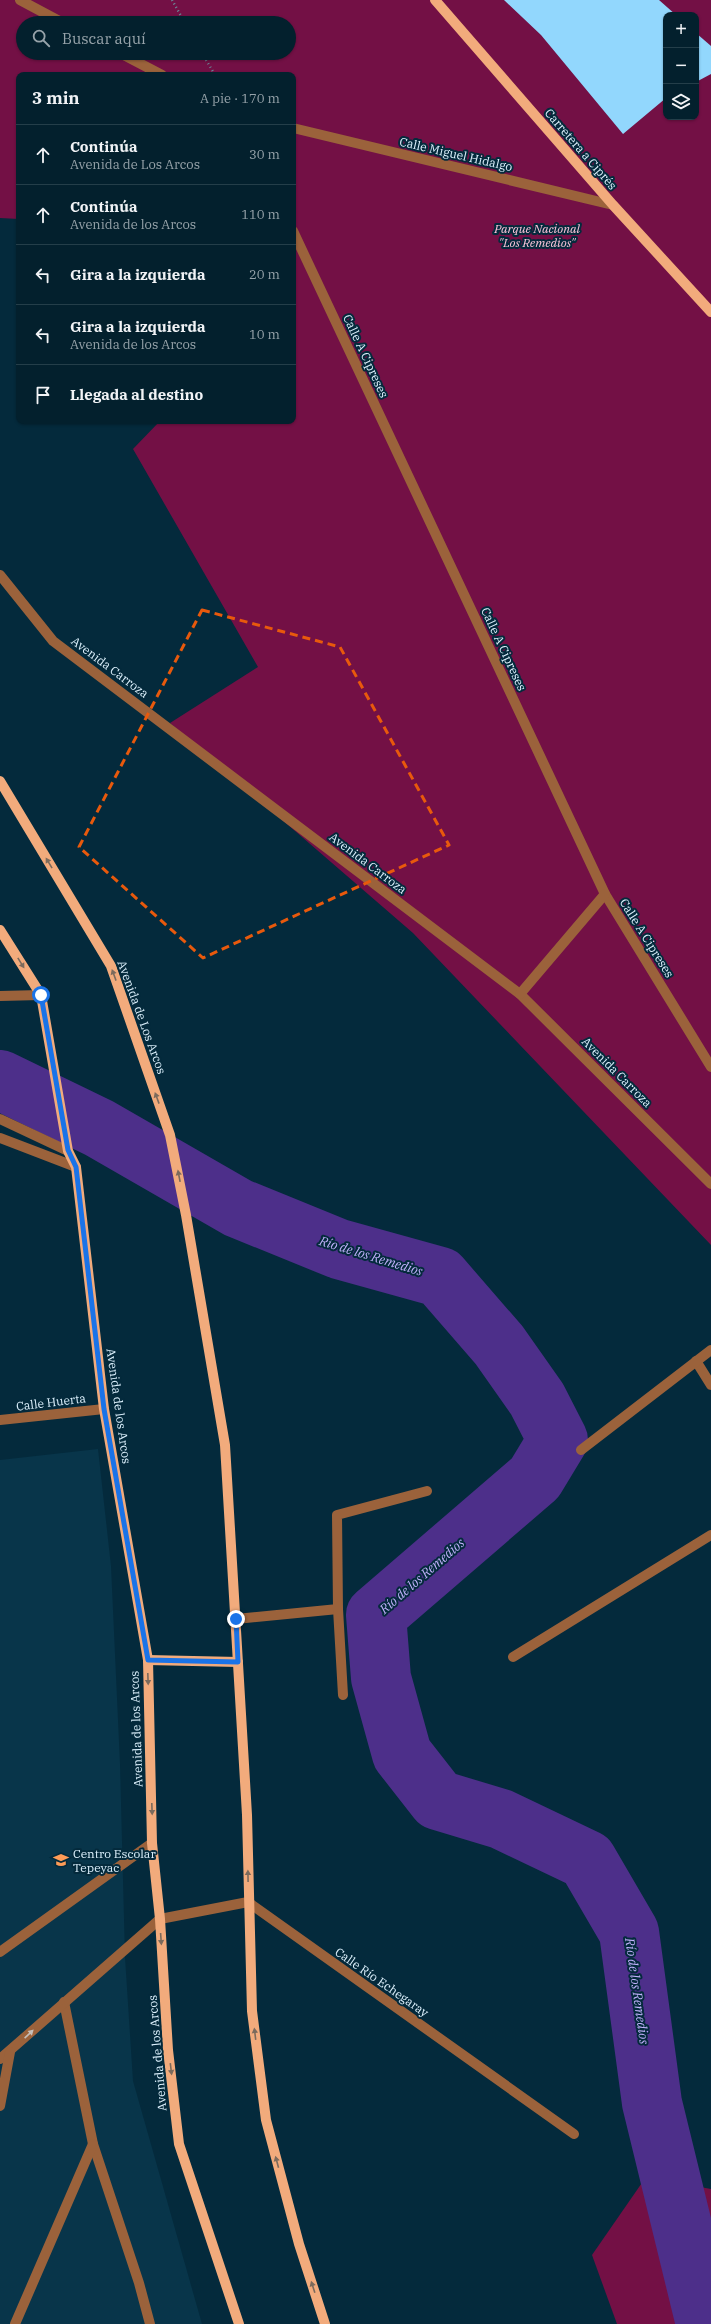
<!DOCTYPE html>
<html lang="es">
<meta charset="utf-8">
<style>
:root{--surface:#03202d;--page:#0d2835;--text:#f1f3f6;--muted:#97a3aa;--line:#243e49}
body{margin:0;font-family:"IBM Plex Serif",serif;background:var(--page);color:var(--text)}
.controls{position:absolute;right:12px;top:12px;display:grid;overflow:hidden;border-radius:8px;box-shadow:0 1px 3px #0004}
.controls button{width:36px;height:36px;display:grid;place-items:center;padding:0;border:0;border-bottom:1px solid var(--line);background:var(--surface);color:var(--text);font:20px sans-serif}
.stop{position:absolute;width:12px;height:12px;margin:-9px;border:3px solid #1a73e8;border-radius:50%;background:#fff}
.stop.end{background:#1a73e8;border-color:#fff;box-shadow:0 1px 4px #0008}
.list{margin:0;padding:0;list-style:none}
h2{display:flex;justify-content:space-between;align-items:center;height:52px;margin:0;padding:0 16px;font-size:17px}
h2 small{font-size:13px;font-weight:400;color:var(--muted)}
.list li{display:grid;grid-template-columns:26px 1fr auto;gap:12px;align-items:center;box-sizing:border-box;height:60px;padding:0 16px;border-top:1px solid var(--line)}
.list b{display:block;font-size:15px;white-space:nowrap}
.list p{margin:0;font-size:13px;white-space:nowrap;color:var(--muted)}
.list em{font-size:13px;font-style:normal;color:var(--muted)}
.icon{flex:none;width:22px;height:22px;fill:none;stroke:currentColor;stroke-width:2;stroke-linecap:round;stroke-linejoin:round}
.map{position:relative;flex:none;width:711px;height:2324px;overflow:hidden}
.search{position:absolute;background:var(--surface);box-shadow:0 1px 3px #0004;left:16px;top:16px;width:280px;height:44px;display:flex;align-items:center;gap:10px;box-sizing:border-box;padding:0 14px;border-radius:22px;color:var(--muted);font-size:15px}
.panel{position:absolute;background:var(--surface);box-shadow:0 1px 3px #0004;left:16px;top:72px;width:280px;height:352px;border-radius:8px}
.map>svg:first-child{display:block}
.built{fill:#08354a}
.green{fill:#731045;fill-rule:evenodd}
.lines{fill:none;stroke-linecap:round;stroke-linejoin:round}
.river{stroke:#4d2f8a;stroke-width:60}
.building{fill:#92d7fd}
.path{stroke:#6b8998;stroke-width:2.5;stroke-dasharray:1 3;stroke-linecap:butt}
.minor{stroke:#9b623b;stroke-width:10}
.major{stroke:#f2ab7c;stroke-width:10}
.oneway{fill:#7b6a5c}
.oneway2{fill:#c6bfb9}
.route{stroke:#1a73e8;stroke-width:5}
.marked{fill:none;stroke:#e8590c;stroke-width:3;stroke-dasharray:8 5;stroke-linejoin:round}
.labels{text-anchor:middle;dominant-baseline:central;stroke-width:4;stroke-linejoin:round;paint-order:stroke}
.street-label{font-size:12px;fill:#ddf1fd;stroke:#042a3c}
.park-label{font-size:12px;font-style:italic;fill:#fdc5da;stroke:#042a3c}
.poi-label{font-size:12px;fill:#ddf1fd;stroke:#042a3c;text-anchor:start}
.water-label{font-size:13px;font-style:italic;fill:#c1b1fb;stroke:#042a3c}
</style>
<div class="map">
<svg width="711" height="2324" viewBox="0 0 711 2324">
<rect width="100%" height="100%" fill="#042a3c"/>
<polygon class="built" points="98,1449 111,1566 120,1764 125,1957 133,2081 202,2324 0,2324 0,1460"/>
<g class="green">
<path d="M0,0H711V1245L413,933L170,723L258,667L133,449L160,421H293V75H19V219L0,218ZM666,15H696V117H666ZM23,23H289V53H23Z"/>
<polygon points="646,2177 711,2189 711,2324 617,2324 592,2255"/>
</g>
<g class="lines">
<polyline class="river" points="0,1080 99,1128 238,1208 339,1249 440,1277 499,1345 537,1399 558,1440 535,1478 376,1615 381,1678 402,1754 438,1800 501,1819 587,1860 629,1932 652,2103 706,2324"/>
</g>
<g class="building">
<polygon points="504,0 659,0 676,15 666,15 666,98 623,134 541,35"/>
<polygon points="696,33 711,46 711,74 696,82"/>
</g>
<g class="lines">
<g class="path">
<polyline points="172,0 185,23"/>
<polyline points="202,53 215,75"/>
</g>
<g class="minor">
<polyline points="20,0 63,23"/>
<polyline points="120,53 162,75"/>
<polyline points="293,128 613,205"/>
<polyline points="293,231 605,894 711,1067"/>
<polyline points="0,575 53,641 520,994 711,1184"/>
<polyline points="520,994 605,894"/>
<polyline points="0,996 41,995"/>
<polyline points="0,1119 68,1151"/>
<polyline points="0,1138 76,1167"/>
<polyline points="696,1361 711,1385"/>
<polyline points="0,1420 104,1409"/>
<polyline points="581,1450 711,1350"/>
<polyline points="236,1619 338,1609"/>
<polyline points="513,1657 711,1535"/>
<polyline points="343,1695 338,1609 337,1515 427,1491"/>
<polyline points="0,1952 152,1843"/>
<polyline points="64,2002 93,2144 139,2283 150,2324"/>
<polyline points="0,2059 160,1919 248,1902 574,2134"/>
<polyline points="0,2106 10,2052"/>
<polyline points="15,2324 93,2144"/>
</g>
<g class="major">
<polyline points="435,0 613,205 711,312"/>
<polyline points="0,781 111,966 170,1135 186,1215 225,1445 247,1815 252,2011 266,2120 299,2244 325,2324"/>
<polyline points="0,930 41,995 68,1151 76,1167 104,1409 148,1660 152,1843 160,1919 168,2050 179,2144 239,2324"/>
<polyline points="148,1660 238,1662"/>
</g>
</g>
<defs><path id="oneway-solid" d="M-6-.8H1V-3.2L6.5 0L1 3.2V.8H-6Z"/></defs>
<g class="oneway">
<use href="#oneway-solid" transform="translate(49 863) rotate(-121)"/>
<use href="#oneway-solid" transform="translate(21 963) rotate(58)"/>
<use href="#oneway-solid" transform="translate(114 975) rotate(-110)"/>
<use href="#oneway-solid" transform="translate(157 1098) rotate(-110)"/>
<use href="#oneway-solid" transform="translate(179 1176) rotate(-101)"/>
<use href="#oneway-solid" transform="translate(148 1679) rotate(88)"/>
<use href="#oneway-solid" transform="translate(152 1809) rotate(88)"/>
<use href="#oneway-solid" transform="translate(248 1876) rotate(-91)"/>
<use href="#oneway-solid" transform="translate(161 1939) rotate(86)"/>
<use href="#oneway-solid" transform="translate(255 2034) rotate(-97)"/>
<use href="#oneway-solid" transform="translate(171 2069) rotate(83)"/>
<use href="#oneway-solid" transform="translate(277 2162) rotate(-105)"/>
<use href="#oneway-solid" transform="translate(313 2287) rotate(-108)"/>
</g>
<use class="oneway2" href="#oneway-solid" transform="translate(29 2034) rotate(-43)"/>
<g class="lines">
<polyline class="route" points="41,995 68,1150 76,1167 104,1409 148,1660 238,1662 236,1619"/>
</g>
<path class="marked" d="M202,610L340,647L449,845L203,958L79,847Z"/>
<defs>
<g id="school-bare" transform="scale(1.2)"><path d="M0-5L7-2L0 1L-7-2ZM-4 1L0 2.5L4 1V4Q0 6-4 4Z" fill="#fe9c57" stroke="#042a3c" stroke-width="2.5" paint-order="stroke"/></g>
</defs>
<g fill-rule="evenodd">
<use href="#school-bare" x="61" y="1860"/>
</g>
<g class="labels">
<g class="street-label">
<text transform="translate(581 149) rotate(49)">Carretera a Ciprés</text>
<text transform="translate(456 154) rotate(13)">Calle Miguel Hidalgo</text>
<text transform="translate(366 356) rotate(65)">Calle A Cipreses</text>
<text transform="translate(504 649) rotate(65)">Calle A Cipreses</text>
<text transform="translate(110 667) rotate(37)">Avenida Carroza</text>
<text transform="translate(368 863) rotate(37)">Avenida Carroza</text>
<text transform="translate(647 938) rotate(58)">Calle A Cipreses</text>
<text transform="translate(142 1017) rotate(70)">Avenida de Los Arcos</text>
<text transform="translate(617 1072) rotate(45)">Avenida Carroza</text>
<text transform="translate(51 1402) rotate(-7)">Calle Huerta</text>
<text transform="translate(119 1406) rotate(82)">Avenida de los Arcos</text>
<text transform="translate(136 1729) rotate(-92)">Avenida de los Arcos</text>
<text transform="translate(382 1982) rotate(35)">Calle Río Echegaray</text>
<text transform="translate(157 2053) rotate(-95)">Avenida de los Arcos</text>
</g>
<g class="park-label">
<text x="537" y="228">Parque Nacional<tspan x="537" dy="14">"Los Remedios"</tspan></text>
</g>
<g class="poi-label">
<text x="73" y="1853">Centro Escolar<tspan x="73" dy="14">Tepeyac</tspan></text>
</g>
<g class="water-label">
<text transform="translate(371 1256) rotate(17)">Río de los Remedios</text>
<text transform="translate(422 1576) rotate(-41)">Río de los Remedios</text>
<text transform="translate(637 1991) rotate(82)">Río de los Remedios</text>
</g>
</g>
</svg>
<div class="controls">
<button>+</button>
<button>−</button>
<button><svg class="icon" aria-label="layers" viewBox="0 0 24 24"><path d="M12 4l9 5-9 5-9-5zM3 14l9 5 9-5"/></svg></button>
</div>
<div class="stop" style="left:41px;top:995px"></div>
<div class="stop end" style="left:236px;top:1619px"></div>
<div class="search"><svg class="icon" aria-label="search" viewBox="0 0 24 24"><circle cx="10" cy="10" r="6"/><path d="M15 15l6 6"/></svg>Buscar aquí</div>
<section class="panel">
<h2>3 min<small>A pie · 170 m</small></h2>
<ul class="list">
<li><svg class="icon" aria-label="ahead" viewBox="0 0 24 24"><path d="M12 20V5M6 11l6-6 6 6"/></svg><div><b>Continúa</b><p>Avenida de Los Arcos</p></div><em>30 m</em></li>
<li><svg class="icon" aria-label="ahead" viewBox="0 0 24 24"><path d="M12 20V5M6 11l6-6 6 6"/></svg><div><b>Continúa</b><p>Avenida de los Arcos</p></div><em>110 m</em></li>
<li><svg class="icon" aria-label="left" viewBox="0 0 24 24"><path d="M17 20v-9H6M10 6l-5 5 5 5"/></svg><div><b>Gira a la izquierda</b></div><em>20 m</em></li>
<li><svg class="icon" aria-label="left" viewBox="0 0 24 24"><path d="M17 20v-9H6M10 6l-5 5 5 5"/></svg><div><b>Gira a la izquierda</b><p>Avenida de los Arcos</p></div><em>10 m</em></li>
<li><svg class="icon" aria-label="arrive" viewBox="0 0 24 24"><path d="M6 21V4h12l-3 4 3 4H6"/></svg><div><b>Llegada al destino</b></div></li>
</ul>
</section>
</div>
